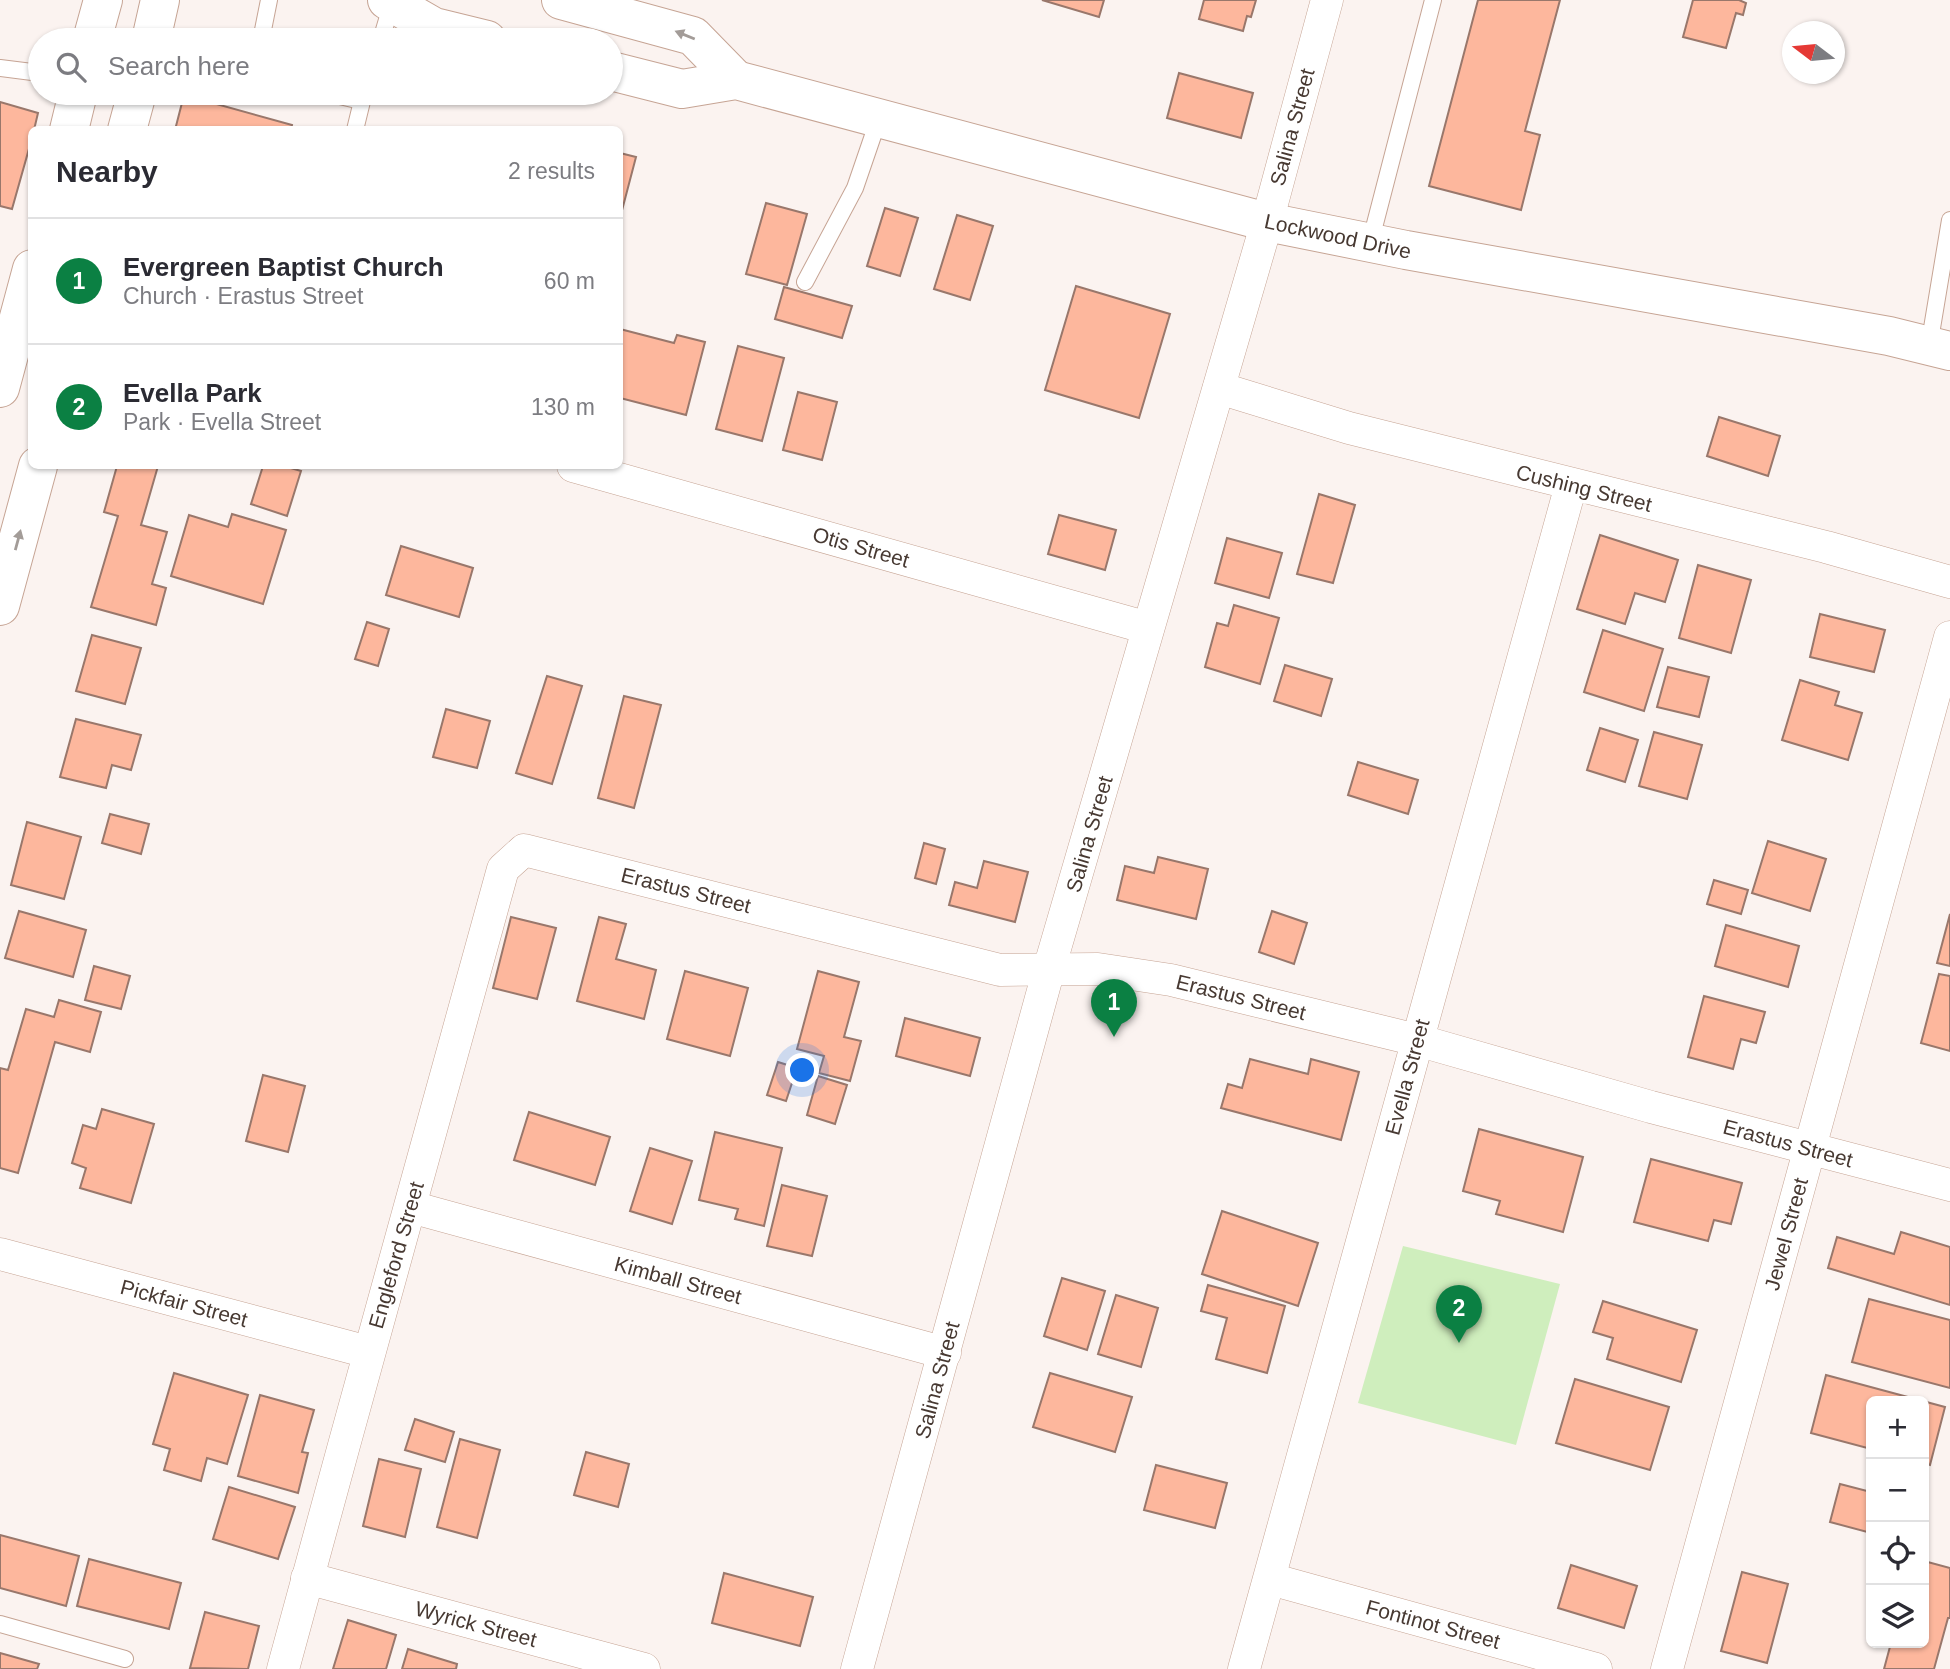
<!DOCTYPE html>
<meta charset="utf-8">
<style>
:root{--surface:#fff;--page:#f7f7f7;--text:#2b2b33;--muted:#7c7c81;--line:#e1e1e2;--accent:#0b8043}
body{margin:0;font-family:Helvetica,sans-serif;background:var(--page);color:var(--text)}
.controls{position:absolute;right:21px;bottom:21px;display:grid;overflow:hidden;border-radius:10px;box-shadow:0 2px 5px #0004}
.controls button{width:63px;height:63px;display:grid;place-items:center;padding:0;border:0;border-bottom:2px solid var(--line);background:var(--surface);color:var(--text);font:35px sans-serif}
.compass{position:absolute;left:1782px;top:21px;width:63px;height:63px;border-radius:50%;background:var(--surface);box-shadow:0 2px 5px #0004;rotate:286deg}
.you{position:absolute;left:803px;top:1071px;width:24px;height:24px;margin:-18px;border:5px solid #fff;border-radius:50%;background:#1a73e8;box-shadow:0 0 0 10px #1a73e833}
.badge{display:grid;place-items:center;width:46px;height:46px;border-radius:50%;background:var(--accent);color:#fff;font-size:23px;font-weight:700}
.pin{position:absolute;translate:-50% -58px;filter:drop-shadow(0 2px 4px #0008)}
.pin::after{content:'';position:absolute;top:37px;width:24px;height:21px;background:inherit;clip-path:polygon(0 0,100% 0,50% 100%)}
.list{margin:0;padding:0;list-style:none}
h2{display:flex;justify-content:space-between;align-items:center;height:91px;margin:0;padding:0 28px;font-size:30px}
h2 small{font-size:23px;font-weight:400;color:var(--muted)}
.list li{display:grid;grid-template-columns:46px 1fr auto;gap:21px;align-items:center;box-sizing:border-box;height:126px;padding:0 28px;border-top:2px solid var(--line)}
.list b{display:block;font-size:26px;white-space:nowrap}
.list p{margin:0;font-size:23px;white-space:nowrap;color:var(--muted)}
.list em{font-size:23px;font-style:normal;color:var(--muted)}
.icon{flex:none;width:38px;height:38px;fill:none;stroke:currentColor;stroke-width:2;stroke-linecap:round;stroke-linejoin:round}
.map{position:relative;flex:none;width:1950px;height:1669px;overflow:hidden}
.search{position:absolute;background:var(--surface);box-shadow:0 2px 5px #0004;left:28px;top:28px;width:595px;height:77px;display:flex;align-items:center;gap:18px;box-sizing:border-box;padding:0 24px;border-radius:38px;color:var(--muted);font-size:26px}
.panel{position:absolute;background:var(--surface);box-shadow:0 2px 5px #0004;left:28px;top:126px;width:595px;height:343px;border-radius:10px}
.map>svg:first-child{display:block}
.green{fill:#cfeebd}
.building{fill:#fdb79d;stroke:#99776b;stroke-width:2}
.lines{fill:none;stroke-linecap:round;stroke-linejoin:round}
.lane-casing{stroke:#c6a494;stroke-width:18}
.street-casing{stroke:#c6a494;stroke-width:33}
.secondary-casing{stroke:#c6a494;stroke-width:40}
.lane{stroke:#fff;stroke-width:16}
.street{stroke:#fff;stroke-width:32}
.secondary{stroke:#fff;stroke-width:38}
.oneway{fill:#a39c98}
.labels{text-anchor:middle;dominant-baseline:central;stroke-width:7;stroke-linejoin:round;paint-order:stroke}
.street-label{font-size:21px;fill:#473932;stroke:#fff}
</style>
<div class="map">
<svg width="1950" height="1669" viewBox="0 0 1950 1669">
<rect width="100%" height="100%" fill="#fbf3f0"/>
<polygon class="green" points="1403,1246 1560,1284 1516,1445 1358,1403"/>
<g class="building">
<polygon points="1042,0 1104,0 1099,17"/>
<polygon points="1204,0 1256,0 1251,17 1247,16 1243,31 1199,19"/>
<polygon points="1478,0 1560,0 1525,131 1540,135 1521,210 1429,186"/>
<polygon points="1693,0 1739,0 1746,3 1743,15 1736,13 1726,48 1683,37"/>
<polygon points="1179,73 1253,93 1241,138 1167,118"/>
<polygon points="184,95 292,125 291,130 175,130"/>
<polygon points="0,102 38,113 34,130 32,130 32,138 12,209 0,206"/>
<polygon points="620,153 636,157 620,218"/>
<polygon points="766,203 807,214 787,285 746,274"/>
<polygon points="885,208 918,218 900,276 867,266"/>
<polygon points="957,215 993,226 970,300 934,289"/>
<polygon points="1076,286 1170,314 1139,418 1045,390"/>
<polygon points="784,287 852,306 842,338 775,319"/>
<polygon points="620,329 674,343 677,335 705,342 686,415 620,398"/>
<polygon points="738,346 784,358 762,441 716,429"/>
<polygon points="798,392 837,402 822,460 783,450"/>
<polygon points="1719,417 1780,436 1768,476 1707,456"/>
<polygon points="117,466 158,466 141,525 167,532 152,584 166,588 156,625 91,607 118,516 104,512"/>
<polygon points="263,466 284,466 301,471 287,516 251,504"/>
<polygon points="1319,494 1355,505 1333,583 1297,574"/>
<polygon points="232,514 286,530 263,604 171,576 189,515 228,527"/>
<polygon points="1059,515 1116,530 1105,570 1048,554"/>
<polygon points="1600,535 1678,560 1665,602 1635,593 1625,624 1577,609"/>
<polygon points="1227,538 1282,553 1269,598 1215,583"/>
<polygon points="401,546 473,568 459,617 386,595"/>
<polygon points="1698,565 1751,580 1731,653 1679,638"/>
<polygon points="1234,605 1279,618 1260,684 1205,667 1217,623 1228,626"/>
<polygon points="1820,614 1885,630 1874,672 1810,657"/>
<polygon points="367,622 389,629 378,666 355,659"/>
<polygon points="1603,630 1663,649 1644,711 1584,692"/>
<polygon points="92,635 141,648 125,704 76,691"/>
<polygon points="1285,665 1332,679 1321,716 1274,701"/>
<polygon points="1668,667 1709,677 1699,717 1657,707"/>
<polygon points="547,676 582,686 552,784 516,773"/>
<polygon points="1800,680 1839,692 1835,705 1862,713 1848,760 1782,740"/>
<polygon points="624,696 661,705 634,808 598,798"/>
<polygon points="446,709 490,721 477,768 433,757"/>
<polygon points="76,719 141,735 131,770 112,765 106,788 60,777"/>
<polygon points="1600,728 1638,740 1625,782 1587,770"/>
<polygon points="1654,732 1702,745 1687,799 1639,786"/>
<polygon points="1358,762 1418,780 1408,814 1348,795"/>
<polygon points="110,814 149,824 141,854 102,843"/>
<polygon points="27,822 81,837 64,899 11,885"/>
<polygon points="1768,841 1826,859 1810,911 1752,893"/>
<polygon points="924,843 945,849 936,884 915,878"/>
<polygon points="1158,857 1208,869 1196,919 1117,900 1125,866 1154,873"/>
<polygon points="984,861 1028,872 1015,922 949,905 955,882 977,888"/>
<polygon points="1714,880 1748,890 1741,914 1707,904"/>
<polygon points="19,911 86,930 73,977 5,958"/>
<polygon points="1272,911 1307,923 1294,964 1259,952"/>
<polygon points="1950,914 1950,966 1937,963"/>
<polygon points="511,917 556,928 537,999 493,988"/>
<polygon points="599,917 626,924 616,959 656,970 644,1019 577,1001"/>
<polygon points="1726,925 1799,946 1788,987 1715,966"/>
<polygon points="94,966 130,976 121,1009 85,1000"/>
<polygon points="685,971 748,988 730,1056 667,1039"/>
<polygon points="818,971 859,982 844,1037 861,1041 850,1081 819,1073 824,1056 797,1049"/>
<polygon points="1939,974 1950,976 1950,1051 1921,1043"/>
<polygon points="1704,996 1765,1012 1756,1043 1741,1039 1733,1069 1688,1057"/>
<polygon points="59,1000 101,1012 90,1052 55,1042 18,1173 0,1168 0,1068 8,1070 26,1009 54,1017"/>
<polygon points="905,1018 980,1038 970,1076 896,1056"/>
<polygon points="1250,1059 1308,1074 1311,1059 1359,1072 1341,1140 1221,1108 1228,1084 1242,1088"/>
<polygon points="778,1062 797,1068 786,1101 767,1095"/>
<polygon points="263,1075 305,1086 288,1152 246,1141"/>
<polygon points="818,1076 847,1085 835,1124 807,1115"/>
<polygon points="102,1109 154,1124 131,1203 80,1188 86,1168 72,1163 83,1125 96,1129"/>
<polygon points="529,1112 610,1137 595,1185 514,1160"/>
<polygon points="1479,1129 1583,1157 1563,1232 1496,1214 1500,1201 1463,1191"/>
<polygon points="715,1132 782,1148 764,1226 735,1219 738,1209 699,1200"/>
<polygon points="650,1148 692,1161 672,1224 630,1211"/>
<polygon points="1651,1159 1742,1183 1731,1224 1714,1220 1708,1241 1634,1222"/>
<polygon points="782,1185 827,1196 812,1256 767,1246"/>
<polygon points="1222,1211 1318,1243 1298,1306 1202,1274"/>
<polygon points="1901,1232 1950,1247 1950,1305 1828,1268 1837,1237 1894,1254"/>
<polygon points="1062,1278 1105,1291 1087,1350 1044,1336"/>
<polygon points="1208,1285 1285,1306 1267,1373 1216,1359 1227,1318 1201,1311"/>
<polygon points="1116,1295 1158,1308 1141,1367 1098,1354"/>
<polygon points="1869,1299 1950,1320 1950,1388 1852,1362"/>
<polygon points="1603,1301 1697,1330 1681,1382 1607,1359 1613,1338 1593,1332"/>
<polygon points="174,1373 248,1395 227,1464 207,1458 201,1481 164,1470 170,1449 153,1444"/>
<polygon points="1050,1373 1132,1397 1115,1452 1033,1427"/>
<polygon points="1826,1375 1945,1407 1930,1465 1924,1463 1924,1401 1871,1401 1871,1449 1811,1433"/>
<polygon points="1575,1379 1669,1407 1650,1470 1556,1443"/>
<polygon points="260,1395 314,1410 302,1452 308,1453 298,1493 238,1476"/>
<polygon points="415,1419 454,1432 445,1462 405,1450"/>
<polygon points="460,1439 500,1450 477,1538 437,1527"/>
<polygon points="586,1452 629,1464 618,1507 574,1495"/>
<polygon points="379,1459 421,1469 405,1537 363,1526"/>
<polygon points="1156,1465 1227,1483 1215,1528 1144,1510"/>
<polygon points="1840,1484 1871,1492 1871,1533 1830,1522"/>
<polygon points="229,1487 295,1507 278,1559 213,1539"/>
<polygon points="0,1535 79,1556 66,1606 0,1588"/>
<polygon points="89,1559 181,1583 169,1629 77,1606"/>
<polygon points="1924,1561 1950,1568 1950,1618 1948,1618 1934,1669 1884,1669 1891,1643 1924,1643"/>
<polygon points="1571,1565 1637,1586 1624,1628 1558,1608"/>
<polygon points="1742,1572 1788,1584 1767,1663 1721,1651"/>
<polygon points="724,1573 813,1597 800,1646 712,1623"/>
<polygon points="205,1612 259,1626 248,1669 190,1668"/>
<polygon points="348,1620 396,1635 386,1669 333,1669"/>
<polygon points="408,1649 457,1664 456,1669 402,1669"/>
<polygon points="0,1653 39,1664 37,1669 0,1669"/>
</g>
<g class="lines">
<g class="lane-casing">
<g id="lane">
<polyline points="261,40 269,0"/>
<polyline points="381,40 392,3"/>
<polyline points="0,68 40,73"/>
<polyline points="327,93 361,101"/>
<polyline points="355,130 364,93"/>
<polyline points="1370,243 1433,0"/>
<polyline points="805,282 855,188 879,118"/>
<polyline points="1929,346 1950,220"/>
<polyline points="0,1624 125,1659"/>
</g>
</g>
<g class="street-casing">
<g id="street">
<polyline points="1219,388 1349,428 1826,547 1950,582"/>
<polyline points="573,466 1148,628"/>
<polyline points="411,1207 945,1353"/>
<polyline points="0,1254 368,1352"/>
<polyline points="307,1578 644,1669"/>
<polyline points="1270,1579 1596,1669"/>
<path d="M283,1669C355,1402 430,1136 503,869L524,850L1000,970L1098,969L1171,980L1417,1040L1651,1107L1950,1185"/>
<polyline points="857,1669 1049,969 1267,222 1327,0"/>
<polyline points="1244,1669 1571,485"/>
<polyline points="1667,1669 1950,637"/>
</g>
</g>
<g class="secondary-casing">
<g id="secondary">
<polyline points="387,0 434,27 487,40"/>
<polyline points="561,0 693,36 736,80"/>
<polyline points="92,40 103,0"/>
<polyline points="151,40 160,0"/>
<polyline points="611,71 682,89 736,80 1267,222 1406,250 1889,336 1950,351"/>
<polyline points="69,130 78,93"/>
<polyline points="127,130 137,93"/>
<polyline points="0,388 32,269"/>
<polyline points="0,606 38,466"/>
</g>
</g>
<use href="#lane" class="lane"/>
<use href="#street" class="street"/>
<use href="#secondary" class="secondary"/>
</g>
<defs><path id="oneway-solid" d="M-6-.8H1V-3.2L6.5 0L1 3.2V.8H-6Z" transform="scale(1.75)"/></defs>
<g class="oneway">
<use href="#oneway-solid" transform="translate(685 35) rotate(-158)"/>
<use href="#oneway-solid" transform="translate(18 540) rotate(-75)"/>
</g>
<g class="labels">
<g class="street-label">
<text transform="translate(1292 127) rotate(-75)">Salina Street</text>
<text transform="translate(1338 236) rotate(12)">Lockwood Drive</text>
<text transform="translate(1584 488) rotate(14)">Cushing Street</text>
<text transform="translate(861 547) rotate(16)">Otis Street</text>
<text transform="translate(1089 834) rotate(-74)">Salina Street</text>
<text transform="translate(686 890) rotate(14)">Erastus Street</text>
<text transform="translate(1241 997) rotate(14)">Erastus Street</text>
<text transform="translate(1407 1077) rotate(-75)">Evella Street</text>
<text transform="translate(1788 1143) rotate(15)">Erastus Street</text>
<text transform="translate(1786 1234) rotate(-75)">Jewel Street</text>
<text transform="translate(396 1255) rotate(-74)">Engleford Street</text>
<text transform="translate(678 1280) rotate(15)">Kimball Street</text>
<text transform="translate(184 1303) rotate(15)">Pickfair Street</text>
<text transform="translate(937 1380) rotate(-75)">Salina Street</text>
<text transform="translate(476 1624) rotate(15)">Wyrick Street</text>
<text transform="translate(1433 1624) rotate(15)">Fontinot Street</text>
</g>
</g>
</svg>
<div class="controls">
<button>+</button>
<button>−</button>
<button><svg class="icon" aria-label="locate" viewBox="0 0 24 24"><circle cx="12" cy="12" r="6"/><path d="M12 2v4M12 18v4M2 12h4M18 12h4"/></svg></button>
<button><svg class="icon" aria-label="layers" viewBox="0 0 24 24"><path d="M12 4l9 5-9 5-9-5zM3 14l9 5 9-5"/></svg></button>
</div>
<svg class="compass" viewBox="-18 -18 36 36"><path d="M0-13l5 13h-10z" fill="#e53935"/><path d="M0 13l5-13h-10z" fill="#7c7c81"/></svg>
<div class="you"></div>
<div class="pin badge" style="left:1114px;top:1037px">1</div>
<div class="pin badge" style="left:1459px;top:1343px">2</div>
<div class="search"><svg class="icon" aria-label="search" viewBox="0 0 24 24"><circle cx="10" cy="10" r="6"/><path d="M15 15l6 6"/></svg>Search here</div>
<section class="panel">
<h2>Nearby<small>2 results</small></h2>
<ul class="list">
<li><span class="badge">1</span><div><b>Evergreen Baptist Church</b><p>Church · Erastus Street</p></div><em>60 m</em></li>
<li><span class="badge">2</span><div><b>Evella Park</b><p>Park · Evella Street</p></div><em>130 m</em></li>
</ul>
</section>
</div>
